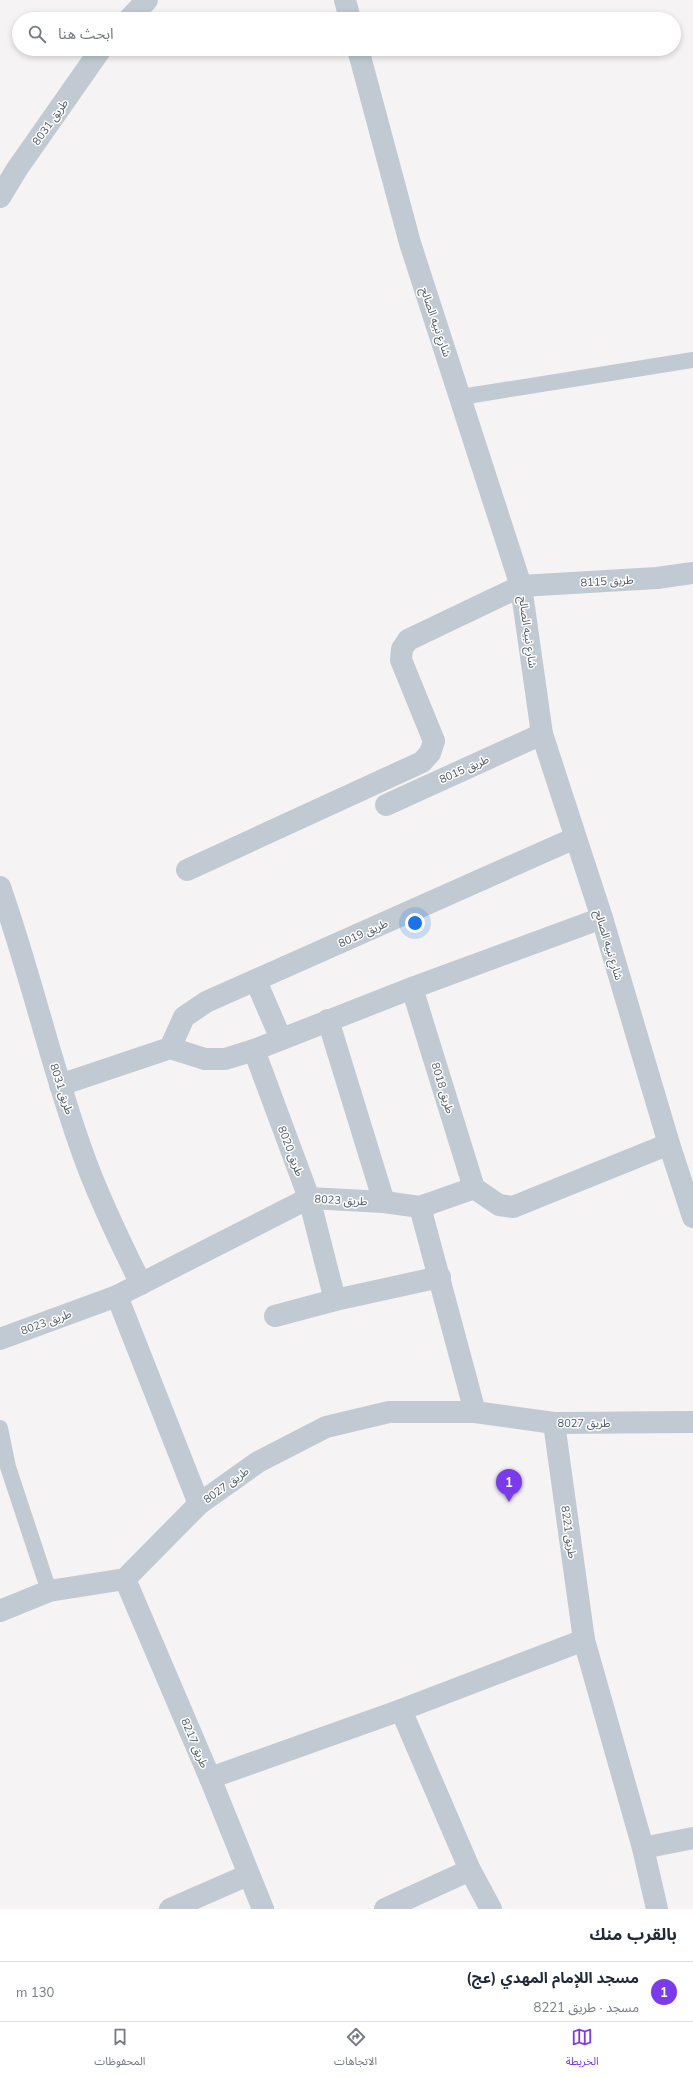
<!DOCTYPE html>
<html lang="ar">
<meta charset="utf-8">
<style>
:root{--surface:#fff;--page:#f2f2f3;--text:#1f2937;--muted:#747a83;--line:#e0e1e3;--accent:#7c3aed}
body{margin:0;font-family:Mulish,"Noto Sans Arabic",sans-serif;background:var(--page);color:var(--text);direction:rtl}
.you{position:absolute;left:415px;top:923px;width:14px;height:14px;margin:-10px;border:3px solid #fff;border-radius:50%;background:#1a73e8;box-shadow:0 0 0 6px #1a73e833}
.badge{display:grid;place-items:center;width:26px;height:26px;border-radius:50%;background:var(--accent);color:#fff;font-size:13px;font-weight:700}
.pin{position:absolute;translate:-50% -33px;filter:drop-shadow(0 1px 2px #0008)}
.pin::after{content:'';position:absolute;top:21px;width:14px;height:12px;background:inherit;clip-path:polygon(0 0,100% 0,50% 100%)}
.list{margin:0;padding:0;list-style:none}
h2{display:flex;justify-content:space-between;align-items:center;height:52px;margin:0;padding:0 16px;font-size:17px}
h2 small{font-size:13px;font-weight:400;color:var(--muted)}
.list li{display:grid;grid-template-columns:26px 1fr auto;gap:12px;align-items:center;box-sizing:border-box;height:60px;padding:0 16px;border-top:1px solid var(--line)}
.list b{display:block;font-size:15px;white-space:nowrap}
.list p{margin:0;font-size:13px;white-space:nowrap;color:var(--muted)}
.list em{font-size:13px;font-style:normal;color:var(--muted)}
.icon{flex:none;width:22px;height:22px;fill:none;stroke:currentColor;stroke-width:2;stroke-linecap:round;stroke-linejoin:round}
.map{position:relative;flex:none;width:693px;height:1909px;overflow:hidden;direction:ltr}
.search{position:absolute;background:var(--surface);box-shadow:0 2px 6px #0003;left:12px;right:12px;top:12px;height:44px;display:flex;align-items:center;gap:10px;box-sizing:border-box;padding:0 14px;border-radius:22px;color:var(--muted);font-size:15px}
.sheet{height:112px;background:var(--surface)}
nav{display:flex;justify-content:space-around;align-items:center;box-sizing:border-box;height:56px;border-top:1px solid var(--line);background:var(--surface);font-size:11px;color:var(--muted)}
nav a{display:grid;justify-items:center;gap:2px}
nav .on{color:var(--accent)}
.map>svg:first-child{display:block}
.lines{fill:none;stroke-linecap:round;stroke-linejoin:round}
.lane{stroke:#c1cad2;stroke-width:16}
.street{stroke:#c1cad2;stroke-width:22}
.labels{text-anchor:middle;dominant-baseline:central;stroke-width:3;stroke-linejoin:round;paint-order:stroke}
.street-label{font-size:11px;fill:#4a5661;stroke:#fff}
</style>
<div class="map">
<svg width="693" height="1909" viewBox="0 0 693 1909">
<rect width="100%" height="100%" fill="#f5f3f3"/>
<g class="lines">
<g class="lane">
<polyline points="461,397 693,360"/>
<polyline points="0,1428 8,1467 49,1591"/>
</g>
<g class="street">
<polyline points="345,0 350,19"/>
<polyline points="129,19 147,0"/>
<polyline points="358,49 410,243 521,586 542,734 602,918 669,1144 693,1217"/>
<polyline points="0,197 17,169 101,49"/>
<polyline points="386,805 542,734"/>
<polyline points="187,870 422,762 430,753 434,741 401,660 402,649 408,640 521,586 657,578 693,573"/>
<path d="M0,887C31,975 51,1066 83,1154C99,1199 120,1242 141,1284"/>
<polyline points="256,981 281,1039"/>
<polyline points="412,988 474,1188"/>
<polyline points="328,1020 384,1202"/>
<polyline points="170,1048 205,1059 225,1059 254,1050 412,988 602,918"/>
<polyline points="254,1050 309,1198 335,1300"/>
<polyline points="60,1085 170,1048 184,1017 206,1002 575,838"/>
<polyline points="420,1207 475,1412"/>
<polyline points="117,1296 199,1504"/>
<polyline points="275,1316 335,1300 440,1277"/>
<polyline points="0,1339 117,1296 309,1198 384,1202 420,1207 474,1188 499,1205 513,1207 669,1144"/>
<polyline points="554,1423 584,1640 643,1848 657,1909"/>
<polyline points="125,1579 210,1778 263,1909"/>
<polyline points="0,1611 49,1591 125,1579 199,1504 258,1462 326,1427 389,1412 475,1412 554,1423 693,1422"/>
<polyline points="401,1710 470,1870 491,1909"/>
<polyline points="210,1778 401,1710 584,1640"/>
<polyline points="643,1848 693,1838"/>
<polyline points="170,1909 248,1875"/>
<polyline points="385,1909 470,1870"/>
</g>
</g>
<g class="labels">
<g class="street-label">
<text transform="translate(50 122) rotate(-55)">طريق 8031</text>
<text transform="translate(436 322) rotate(71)">شارع نبيه الصالح</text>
<text transform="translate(607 581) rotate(-3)">طريق 8115</text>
<text transform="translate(528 632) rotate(82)">شارع نبيه الصالح</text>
<text transform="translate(464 769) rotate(-24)">طريق 8015</text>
<text transform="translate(363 933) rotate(-24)">طريق 8019</text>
<text transform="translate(609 945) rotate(73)">شارع نبيه الصالح</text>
<text transform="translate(443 1088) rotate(73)">طريق 8018</text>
<text transform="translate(62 1089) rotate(72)">طريق 8031</text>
<text transform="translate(291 1151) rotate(69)">طريق 8020</text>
<text transform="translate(341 1200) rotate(3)">طريق 8023</text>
<text transform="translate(46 1322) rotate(-20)">طريق 8023</text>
<text x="584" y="1423">طريق 8027</text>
<text transform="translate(226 1485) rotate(-36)">طريق 8027</text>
<text transform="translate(569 1532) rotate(82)">طريق 8221</text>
<text transform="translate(195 1743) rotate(67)">طريق 8217</text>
</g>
</g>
</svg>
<div class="you"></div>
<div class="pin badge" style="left:509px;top:1502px">1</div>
<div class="search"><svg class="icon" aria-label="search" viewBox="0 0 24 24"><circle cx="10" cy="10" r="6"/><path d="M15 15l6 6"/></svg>ابحث هنا</div>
</div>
<section class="sheet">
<h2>بالقرب منك<small></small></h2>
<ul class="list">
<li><span class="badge">1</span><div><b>مسجد اللإمام المهدي (عج)</b><p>مسجد · طريق 8221</p></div><em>130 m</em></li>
</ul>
</section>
<nav>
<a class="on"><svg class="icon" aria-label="map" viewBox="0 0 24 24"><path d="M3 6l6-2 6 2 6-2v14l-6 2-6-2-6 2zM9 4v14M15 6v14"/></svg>الخريطة</a>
<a><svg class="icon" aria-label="directions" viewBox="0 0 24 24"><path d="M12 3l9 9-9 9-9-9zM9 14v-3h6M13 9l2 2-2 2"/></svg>الاتجاهات</a>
<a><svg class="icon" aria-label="saved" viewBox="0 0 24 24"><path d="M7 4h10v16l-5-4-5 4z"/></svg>المحفوظات</a>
</nav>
